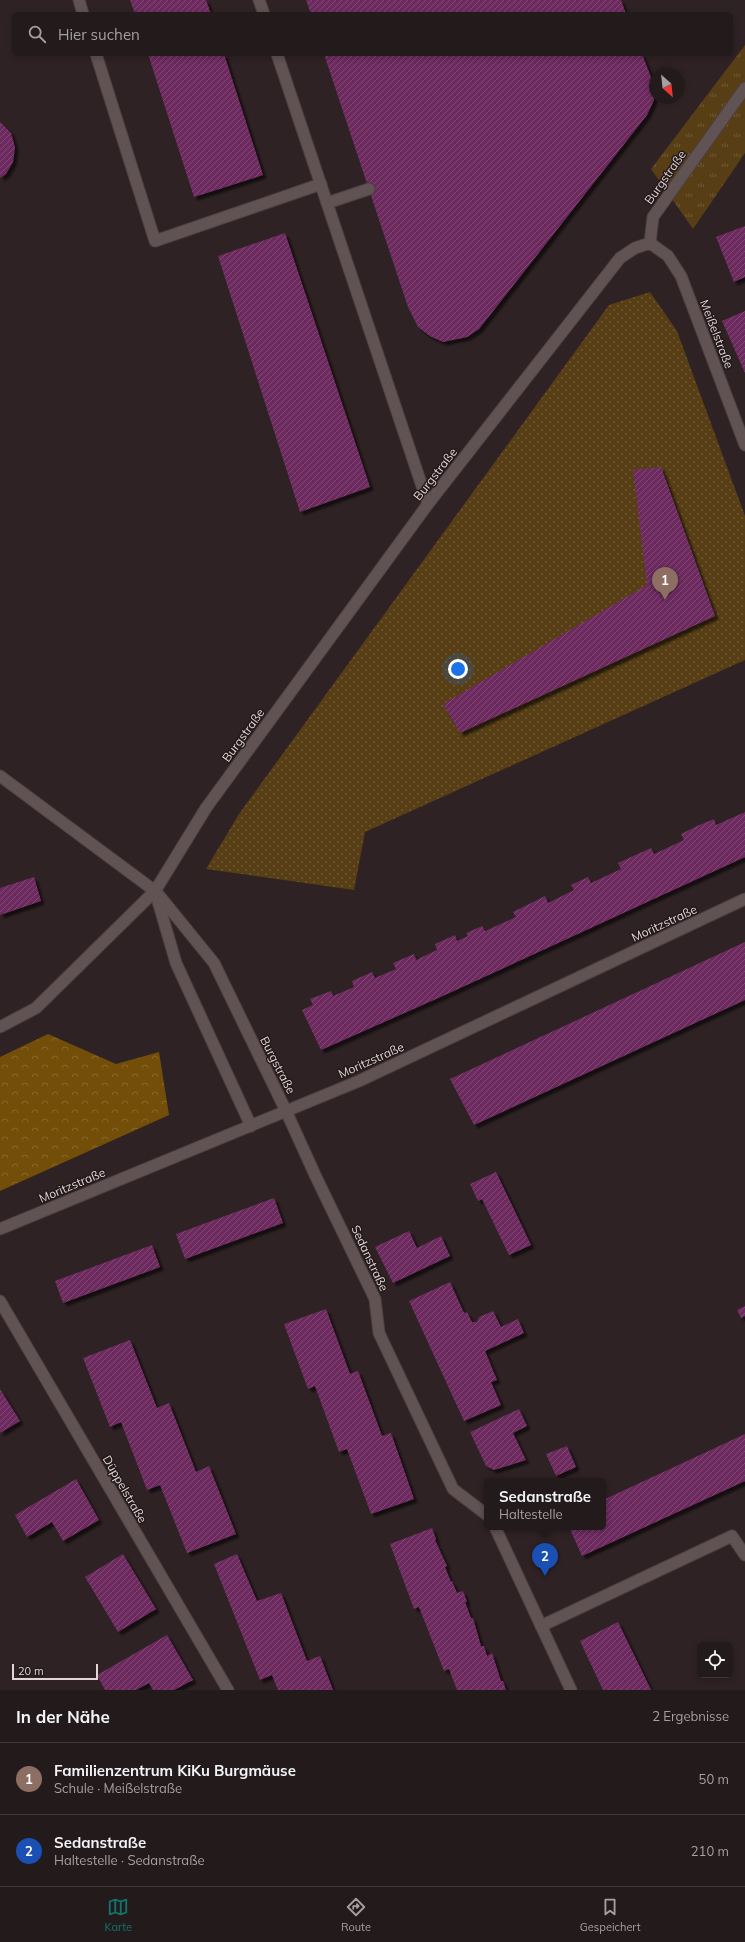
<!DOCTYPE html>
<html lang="de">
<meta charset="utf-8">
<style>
:root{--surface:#231a1b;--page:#2b2324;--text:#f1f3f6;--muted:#a3a1a3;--line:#40383a;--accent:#0f766e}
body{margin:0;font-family:Mulish,sans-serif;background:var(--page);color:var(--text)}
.controls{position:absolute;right:12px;bottom:12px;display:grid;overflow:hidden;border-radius:6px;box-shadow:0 2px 6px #0003}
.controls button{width:36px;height:36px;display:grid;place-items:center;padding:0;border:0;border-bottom:1px solid var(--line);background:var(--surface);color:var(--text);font:20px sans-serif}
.compass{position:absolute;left:649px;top:68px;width:36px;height:36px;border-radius:50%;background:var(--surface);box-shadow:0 2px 6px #0003;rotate:153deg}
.scale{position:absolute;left:12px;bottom:10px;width:86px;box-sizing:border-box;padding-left:4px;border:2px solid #dfd6d7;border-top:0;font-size:11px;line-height:14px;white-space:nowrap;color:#dfd6d7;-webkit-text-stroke:3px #25191b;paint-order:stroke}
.you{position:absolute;left:458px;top:669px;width:14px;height:14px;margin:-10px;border:3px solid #fff;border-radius:50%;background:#1a73e8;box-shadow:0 0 0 6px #1a73e833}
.badge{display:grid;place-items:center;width:26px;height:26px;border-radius:50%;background:var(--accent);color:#fff;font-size:13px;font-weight:700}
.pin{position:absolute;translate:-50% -33px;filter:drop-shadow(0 1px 2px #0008)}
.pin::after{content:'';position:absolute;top:21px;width:14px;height:12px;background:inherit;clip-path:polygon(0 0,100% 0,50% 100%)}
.popup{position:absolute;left:484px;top:1478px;width:122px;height:52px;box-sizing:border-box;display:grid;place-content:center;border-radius:6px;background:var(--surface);filter:drop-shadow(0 1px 3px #0005);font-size:13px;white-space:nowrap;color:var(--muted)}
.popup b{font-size:15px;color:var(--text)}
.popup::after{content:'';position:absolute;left:50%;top:100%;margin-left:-8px;border:8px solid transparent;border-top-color:var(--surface)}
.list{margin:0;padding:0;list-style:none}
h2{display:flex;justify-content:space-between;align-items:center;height:52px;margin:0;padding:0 16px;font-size:17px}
h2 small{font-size:13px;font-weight:400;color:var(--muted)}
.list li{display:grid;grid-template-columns:26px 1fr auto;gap:12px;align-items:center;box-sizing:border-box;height:72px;padding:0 16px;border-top:1px solid var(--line)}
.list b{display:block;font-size:15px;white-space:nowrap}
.list p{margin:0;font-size:13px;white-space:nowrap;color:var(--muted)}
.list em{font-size:13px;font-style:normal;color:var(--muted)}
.icon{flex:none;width:22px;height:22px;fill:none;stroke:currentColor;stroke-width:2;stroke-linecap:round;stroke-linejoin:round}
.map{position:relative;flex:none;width:745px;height:1690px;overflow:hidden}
.search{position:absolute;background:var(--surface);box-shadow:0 2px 6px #0003;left:12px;right:12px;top:12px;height:44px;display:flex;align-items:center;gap:10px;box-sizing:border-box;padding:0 14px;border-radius:6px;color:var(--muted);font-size:15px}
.sheet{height:196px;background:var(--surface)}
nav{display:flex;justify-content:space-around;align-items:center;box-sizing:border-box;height:56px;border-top:1px solid var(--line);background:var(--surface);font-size:11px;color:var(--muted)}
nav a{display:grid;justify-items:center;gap:2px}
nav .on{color:var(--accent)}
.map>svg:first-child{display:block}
.grass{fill:url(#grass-dots)}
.forest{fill:url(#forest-crowns)}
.park{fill:url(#park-tufts)}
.building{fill:url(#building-hatch);filter:url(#shadow)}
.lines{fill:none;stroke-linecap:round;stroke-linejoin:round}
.service-casing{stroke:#4b4142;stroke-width:13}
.minor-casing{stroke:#4b4142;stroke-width:13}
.secondary-casing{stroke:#4b4142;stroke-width:13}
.service{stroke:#615254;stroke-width:11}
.minor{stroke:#615254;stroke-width:11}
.secondary{stroke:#615254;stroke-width:11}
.labels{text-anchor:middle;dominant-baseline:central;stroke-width:3;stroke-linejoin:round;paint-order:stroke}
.street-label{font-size:12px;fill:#dfd6d7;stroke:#25191b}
</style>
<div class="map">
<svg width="745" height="1690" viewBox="0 0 745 1690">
<defs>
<pattern id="grass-dots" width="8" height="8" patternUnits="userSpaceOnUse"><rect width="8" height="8" fill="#573e15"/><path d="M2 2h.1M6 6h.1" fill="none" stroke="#6f5936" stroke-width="1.8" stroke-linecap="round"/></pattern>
<pattern id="forest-crowns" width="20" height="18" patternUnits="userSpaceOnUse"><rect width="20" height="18" fill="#734e09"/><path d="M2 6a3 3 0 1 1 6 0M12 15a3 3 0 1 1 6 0" fill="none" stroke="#86672c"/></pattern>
<pattern id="park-tufts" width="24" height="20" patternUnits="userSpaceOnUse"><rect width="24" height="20" fill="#573e15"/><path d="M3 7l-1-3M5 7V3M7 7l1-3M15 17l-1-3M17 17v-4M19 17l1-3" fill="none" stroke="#6f5936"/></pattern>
<pattern id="building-hatch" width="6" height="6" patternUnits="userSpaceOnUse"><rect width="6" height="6" fill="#6c2b5e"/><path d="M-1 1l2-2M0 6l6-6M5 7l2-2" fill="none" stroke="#814974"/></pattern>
<filter id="shadow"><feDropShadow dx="3.5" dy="3.5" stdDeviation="1" flood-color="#0009"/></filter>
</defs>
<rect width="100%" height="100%" fill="#2f2224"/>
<polygon class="grass" points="650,292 677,331 745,516 745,660 365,832 354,890 206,869 239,814 609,305"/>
<polygon class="forest" points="48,1034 116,1064 159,1052 169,1115 0,1191 0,1057"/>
<polygon class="park" points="745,45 745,153 693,229 651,169"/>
<g class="building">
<polygon points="130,0 206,0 211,14 135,14"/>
<polygon points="306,0 621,0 626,14 311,14"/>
<polygon points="148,54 224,54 263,175 194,197"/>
<polygon points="324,54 642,54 654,85 654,100 647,115 479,329 467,337 443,342 430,336 418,327 408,307"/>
<polygon points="0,122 11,133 15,147 13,162 6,174 0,178"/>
<polygon points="745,226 745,277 734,282 716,237"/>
<polygon points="285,233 370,487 300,512 218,256"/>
<polygon points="745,311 745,373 722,321"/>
<polygon points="661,467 715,616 460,733 443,704 647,585 633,470"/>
<polygon points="745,812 745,857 445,995 321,1050 302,1010 313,1005 310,999 331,991 333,996 354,987 352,981 372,972 375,978 396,969 393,963 414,954 416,960 437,950 435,944 455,935 457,941 468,936 466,933 482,926 485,931 516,917 513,912 545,896 548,903 574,890 571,885 588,877 591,883 621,869 618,863 631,857 651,848 654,854 684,840 681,834 697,826 714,819 716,825"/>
<polygon points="34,877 41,901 0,915 0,888"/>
<polygon points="745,942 745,1000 474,1125 450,1079"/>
<polygon points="496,1172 531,1245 509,1255 482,1199 478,1201 470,1184"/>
<polygon points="274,1198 283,1223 185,1259 176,1234"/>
<polygon points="409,1231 417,1248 441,1236 450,1256 393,1283 375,1247"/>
<polygon points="152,1245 160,1267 63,1303 55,1281"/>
<polygon points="450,1282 464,1313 467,1312 472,1322 477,1322 479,1317 493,1311 501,1327 518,1319 524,1333 485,1351 497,1380 491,1382 501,1405 464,1421 409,1301"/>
<polygon points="745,1306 745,1316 741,1318 737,1310"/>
<polygon points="326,1309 350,1374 358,1371 382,1436 391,1433 414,1499 371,1514 347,1449 339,1452 315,1386 308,1389 284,1324"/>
<polygon points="130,1340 157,1408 169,1403 196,1472 209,1466 236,1534 187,1553 160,1485 147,1490 121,1422 110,1427 83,1358"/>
<polygon points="0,1389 20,1421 0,1433"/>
<polygon points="519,1409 527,1426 513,1433 526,1460 494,1470 486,1466 470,1432"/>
<polygon points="745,1434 745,1481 582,1556 569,1527 603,1527 603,1500"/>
<polygon points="567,1446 576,1467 556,1476 546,1454"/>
<polygon points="76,1479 99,1520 63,1541 52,1522 27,1537 15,1515"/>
<polygon points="432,1528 436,1539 435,1540 447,1566 445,1567 451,1582 452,1581 457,1593 463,1591 467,1602 465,1602 471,1618 473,1618 481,1646 484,1646 487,1656 492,1653 501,1681 503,1681 506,1690 457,1690 449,1669 444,1671 419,1607 414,1609 390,1544"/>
<polygon points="123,1554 156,1609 118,1632 85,1577"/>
<polygon points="237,1554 257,1601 281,1593 307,1661 320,1656 333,1690 278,1690 272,1675 260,1680 214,1564"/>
<polygon points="618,1622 651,1690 603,1690 580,1641"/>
<polygon points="167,1635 193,1680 174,1690 153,1690 149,1683 136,1690 105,1690 97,1675"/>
</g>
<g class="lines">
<g class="service-casing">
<g id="service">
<polyline points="79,0 83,14"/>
<polyline points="259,0 264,14"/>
<polyline points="96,54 155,241 321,184"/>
<polyline points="277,54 428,504"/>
<polyline points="327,203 369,189"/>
<polyline points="650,243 653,217 745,88"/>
<polyline points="0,776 155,891 36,1008 0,1027"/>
<polyline points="541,1626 732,1536 745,1555"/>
</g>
</g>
<g class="minor-casing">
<g id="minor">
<polyline points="158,894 214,963 286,1111 316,1177 375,1299 379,1333 453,1489 487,1515"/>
<polyline points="251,1126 176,963 155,891 206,808 428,504 620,258 635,248 650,243 668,256 681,276 745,445"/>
<polyline points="0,1301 228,1690"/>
<polyline points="495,1527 571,1690"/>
</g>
</g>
<g class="secondary-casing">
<polyline id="secondary" points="0,1229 359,1081 745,899"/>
</g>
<use href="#service" class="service"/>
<use href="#minor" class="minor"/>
<use href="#secondary" class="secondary"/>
</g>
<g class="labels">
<g class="street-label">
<text transform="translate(665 177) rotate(-55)">Burgstraße</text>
<text transform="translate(717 334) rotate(69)">Meißelstraße</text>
<text transform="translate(435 474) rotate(-52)">Burgstraße</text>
<text transform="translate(243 735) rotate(-54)">Burgstraße</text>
<text transform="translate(664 923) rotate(-25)">Moritzstraße</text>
<text transform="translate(371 1060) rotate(-24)">Moritzstraße</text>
<text transform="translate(278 1065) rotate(63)">Burgstraße</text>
<text transform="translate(72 1185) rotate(-23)">Moritzstraße</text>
<text transform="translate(370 1258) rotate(65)">Sedanstraße</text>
<text transform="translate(125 1489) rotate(60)">Düppelstraße</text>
</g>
</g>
</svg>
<div class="controls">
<button><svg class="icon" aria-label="locate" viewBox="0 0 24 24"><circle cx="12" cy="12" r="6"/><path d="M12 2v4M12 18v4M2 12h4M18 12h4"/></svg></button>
</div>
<svg class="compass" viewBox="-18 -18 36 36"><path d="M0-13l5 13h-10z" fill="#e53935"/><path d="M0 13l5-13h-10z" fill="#a3a1a3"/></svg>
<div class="scale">20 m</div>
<div class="you"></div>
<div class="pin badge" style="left:665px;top:600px;background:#8d6e63">1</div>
<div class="pin badge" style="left:545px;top:1576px;background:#1a4fb4">2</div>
<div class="popup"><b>Sedanstraße</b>Haltestelle</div>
<div class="search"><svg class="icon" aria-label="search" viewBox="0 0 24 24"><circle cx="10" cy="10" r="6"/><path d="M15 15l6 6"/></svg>Hier suchen</div>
</div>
<section class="sheet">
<h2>In der Nähe<small>2 Ergebnisse</small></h2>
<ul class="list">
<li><span class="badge" style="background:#8d6e63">1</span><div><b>Familienzentrum KiKu Burgmäuse</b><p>Schule · Meißelstraße</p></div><em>50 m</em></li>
<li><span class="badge" style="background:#1a4fb4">2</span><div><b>Sedanstraße</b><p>Haltestelle · Sedanstraße</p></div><em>210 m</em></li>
</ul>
</section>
<nav>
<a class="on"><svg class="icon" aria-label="map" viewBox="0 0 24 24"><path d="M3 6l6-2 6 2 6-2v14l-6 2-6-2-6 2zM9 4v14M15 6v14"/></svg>Karte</a>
<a><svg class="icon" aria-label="directions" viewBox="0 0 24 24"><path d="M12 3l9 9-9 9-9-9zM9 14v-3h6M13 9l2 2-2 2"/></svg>Route</a>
<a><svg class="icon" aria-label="saved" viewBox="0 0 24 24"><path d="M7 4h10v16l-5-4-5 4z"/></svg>Gespeichert</a>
</nav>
